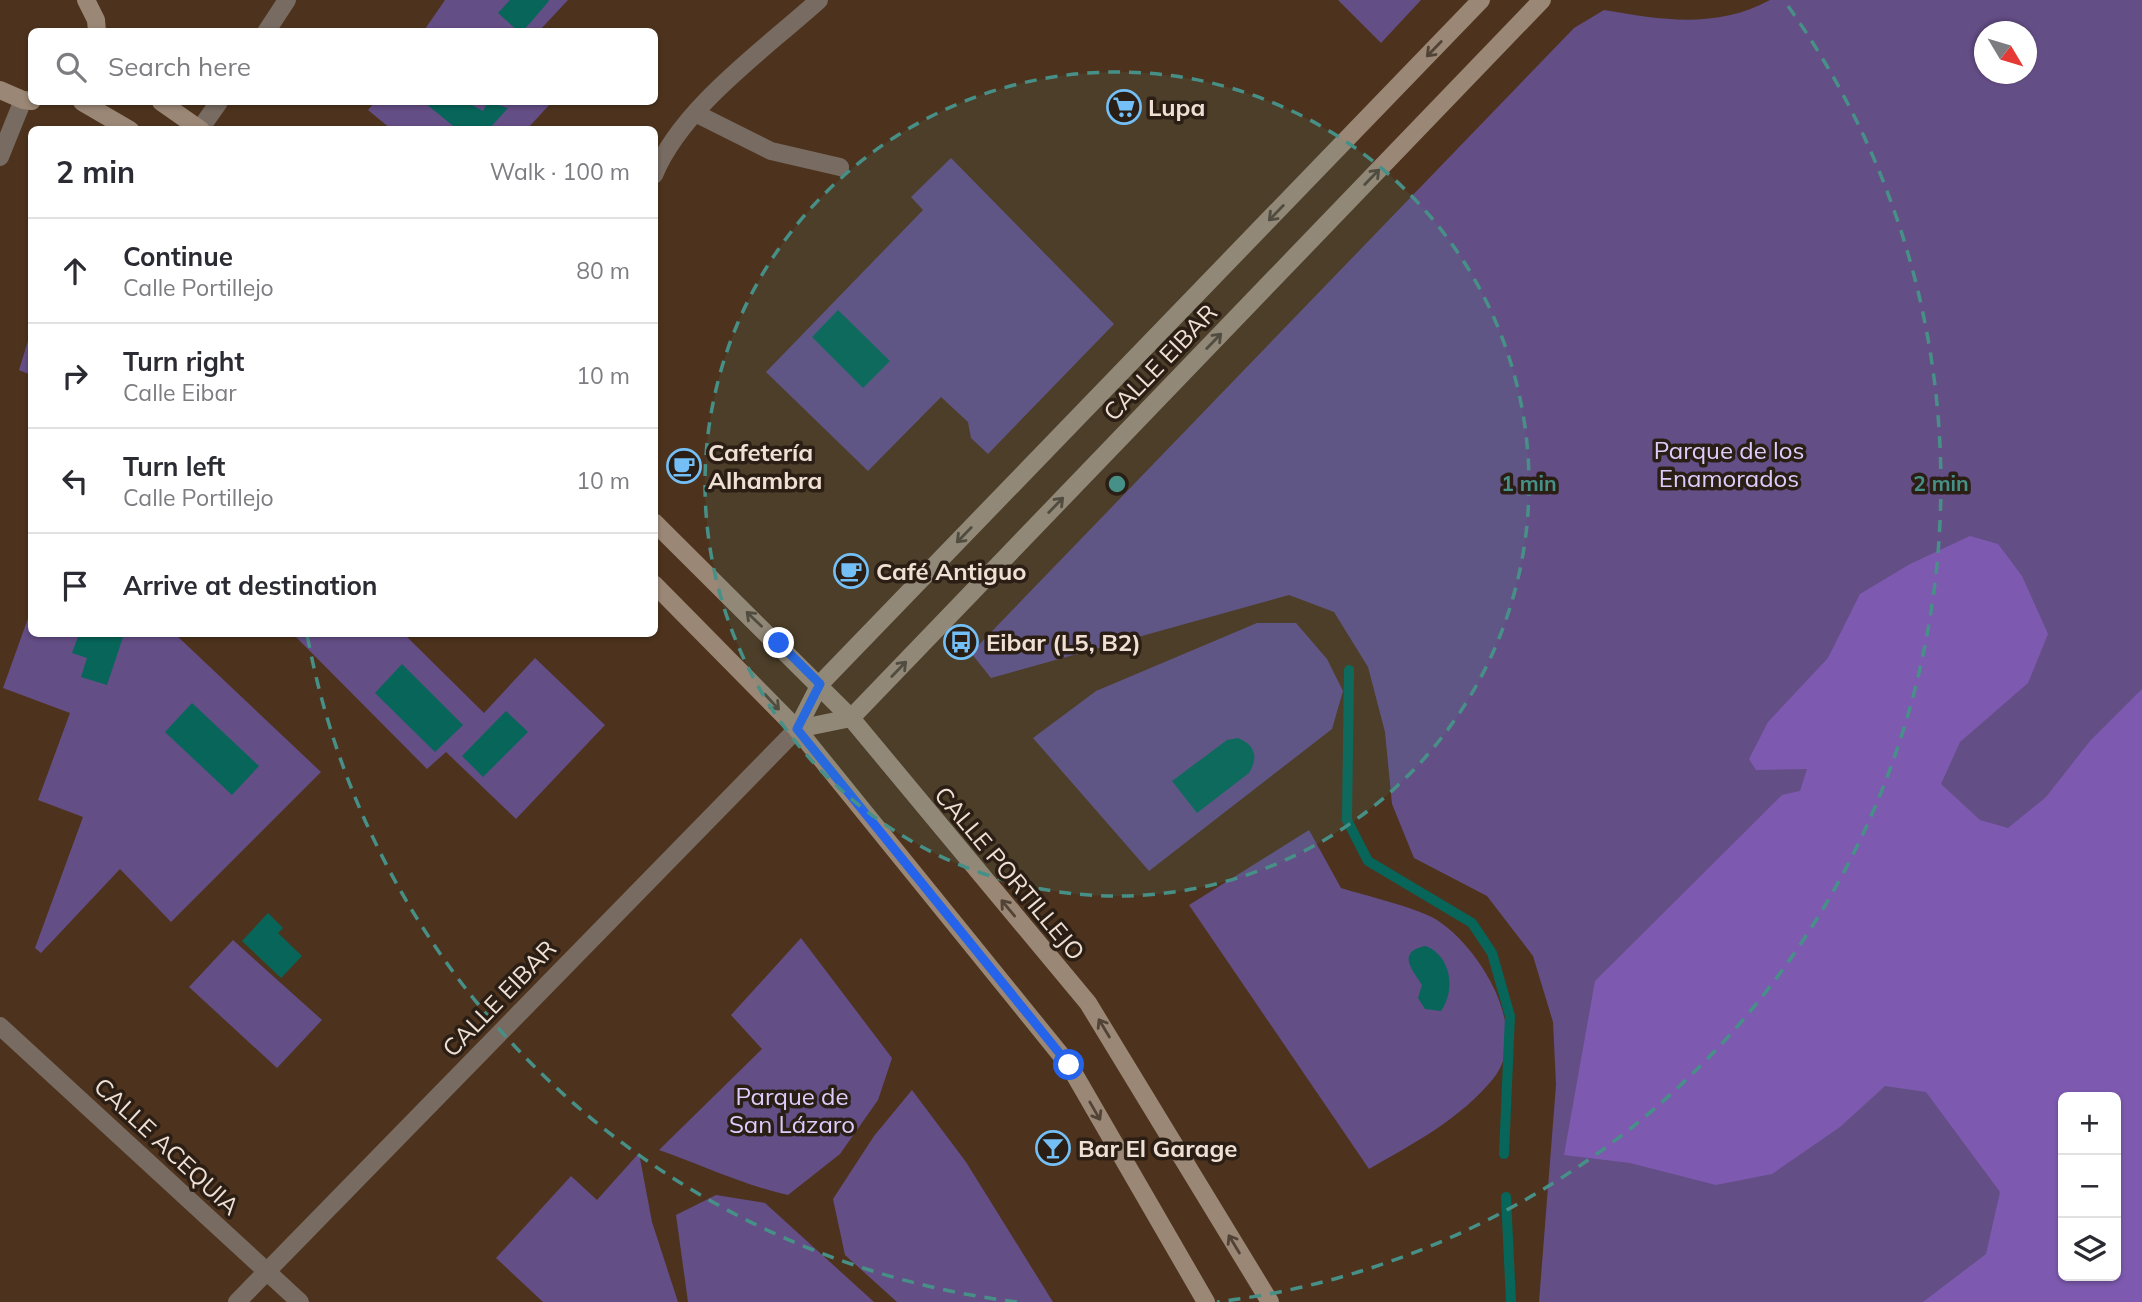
<!DOCTYPE html>
<meta charset="utf-8">
<style>
:root{--surface:#fff;--page:#f7f7f7;--text:#2b2b33;--muted:#7c7c81;--line:#e1e1e2}
body{margin:0;font-family:Mulish,sans-serif;background:var(--page);color:var(--text)}
.controls{position:absolute;right:21px;bottom:21px;display:grid;overflow:hidden;border-radius:10px;box-shadow:0 2px 5px #0004}
.controls button{width:63px;height:63px;display:grid;place-items:center;padding:0;border:0;border-bottom:2px solid var(--line);background:var(--surface);color:var(--text);font:35px sans-serif}
.compass{position:absolute;left:1974px;top:21px;width:63px;height:63px;border-radius:50%;background:var(--surface);box-shadow:0 2px 5px #0004;rotate:128deg}
.stop{position:absolute;width:21px;height:21px;margin:-16px;border:5px solid #2563eb;border-radius:50%;background:#fff}
.stop.end{background:#2563eb;border-color:#fff;box-shadow:0 2px 7px #0008}
.list{margin:0;padding:0;list-style:none}
h2{display:flex;justify-content:space-between;align-items:center;height:91px;margin:0;padding:0 28px;font-size:30px}
h2 small{font-size:23px;font-weight:400;color:var(--muted)}
.list li{display:grid;grid-template-columns:46px 1fr auto;gap:21px;align-items:center;box-sizing:border-box;height:105px;padding:0 28px;border-top:2px solid var(--line)}
.list b{display:block;font-size:26px;white-space:nowrap}
.list p{margin:0;font-size:23px;white-space:nowrap;color:var(--muted)}
.list em{font-size:23px;font-style:normal;color:var(--muted)}
.icon{flex:none;width:38px;height:38px;fill:none;stroke:currentColor;stroke-width:2;stroke-linecap:round;stroke-linejoin:round}
.map{position:relative;flex:none;width:2142px;height:1302px;overflow:hidden}
.search{position:absolute;background:var(--surface);box-shadow:0 2px 5px #0004;left:28px;top:28px;width:630px;height:77px;display:flex;align-items:center;gap:18px;box-sizing:border-box;padding:0 24px;border-radius:10px;color:var(--muted);font-size:26px}
.panel{position:absolute;background:var(--surface);box-shadow:0 2px 5px #0004;left:28px;top:126px;width:630px;height:511px;border-radius:10px}
.map>svg:first-child{display:block}
.green{fill:#644e86;fill-rule:evenodd}
.forest{fill:#7d5ab0;fill-rule:evenodd}
.water{fill:#076559}
.lines{fill:none;stroke-linecap:round;stroke-linejoin:round}
.stream{stroke:#076559;stroke-width:10}
.lane{stroke:#786b61;stroke-width:18}
.street{stroke:#786b61;stroke-width:18}
.secondary{stroke:#9b8776;stroke-width:18}
.oneway{stroke:#524337}
.route{stroke:#2563eb;stroke-width:9}
.ring{fill:none;stroke:#479087;stroke-width:3.5;stroke-dasharray:12 9}
.labels{text-anchor:middle;dominant-baseline:central;stroke-width:7;stroke-linejoin:round;paint-order:stroke}
.poi-label{font-size:24px;font-weight:bold;fill:#f0e0d3;stroke:#2a1e15;text-anchor:start}
.street-label{font-size:24px;fill:#f0e0d3;stroke:#2a1e15}
.park-label{font-size:24px;fill:#decdfc;stroke:#2a1e15}
.centre{fill:#479087;stroke:#2a1e15;stroke-width:3.5}
.ring-label{font-size:21px;text-anchor:middle;font-weight:bold;fill:#479087;stroke:#2a1e15;stroke-width:7;stroke-linejoin:round;paint-order:stroke}
</style>
<div class="map">
<svg width="2142" height="1302" viewBox="0 0 2142 1302">
<rect width="100%" height="100%" fill="#4d331d"/>
<g class="green">
<polygon points="445,0 568,0 539,31 423,32"/>
<polygon points="1338,0 1421,0 1381,43"/>
<path d="M1770,0H2142V1302H1539L1556,1085L1553,1022L1533,956L1487,896L1414,858L1392,804L1385,732L1368,667L1334,612L1289,595L991,678L971,653L1574,28L1604,10C1662,20 1717,29 1770,0ZM1984,32H2026V74H1984ZM2063,1097H2116V1276H2063Z"/>
<polygon points="375,102 552,102 527,129 391,129 368,110"/>
<polygon points="951,158 1114,324 988,454 971,438 968,422 941,397 868,471 766,372 923,210 911,197"/>
<polygon points="31,331 31,375 19,370"/>
<polygon points="31,610 32,634 175,634 321,772 171,922 120,869 41,953 35,948 83,817 38,800 70,713 3,688"/>
<polygon points="1257,623 1296,623 1327,659 1343,691 1332,729 1149,871 1033,738 1096,691"/>
<polygon points="293,634 404,634 484,713 535,658 605,725 516,819 446,752 427,769"/>
<path d="M1309,830L1341,888C1366,896 1416,907 1437,920C1480,948 1532,1031 1493,1079C1460,1119 1413,1144 1369,1169L1189,905Z"/>
<path d="M801,938L892,1058L878,1100L840,1154L788,1195C743,1185 702,1165 659,1150L762,1049L731,1015Z"/>
<polygon points="233,940 322,1020 277,1068 189,987"/>
<polygon points="912,1090 966,1162 1053,1302 897,1302 845,1255 833,1199 874,1136"/>
<polygon points="639,1153 652,1222 678,1302 543,1302 496,1258 571,1176 597,1200"/>
<polygon points="716,1195 765,1203 874,1302 688,1302 676,1215"/>
</g>
<path class="forest" d="M1970,536L1998,544L2022,576L2048,634L2028,683L1960,742L1941,784L1980,820L2008,828L2046,797L2090,741L2142,689V1302H1923L1986,1254L2000,1192L1926,1092L1885,1086L1840,1127L1772,1174L1716,1185L1630,1163L1564,1155L1595,981L1782,795L1800,791L1807,769L1756,770L1749,759L1768,722L1828,658L1860,594L1910,564ZM2063,1097H2116V1276H2063Z"/>
<g class="water">
<polygon points="510,0 548,0 549,1 523,31 519,32 498,13"/>
<polygon points="466,102 483,111 488,102 508,108 489,129 457,129 425,103"/>
<polygon points="838,310 890,361 863,388 812,337"/>
<polygon points="79,634 124,634 107,685 81,677 87,658 72,653"/>
<polygon points="402,664 463,725 435,752 375,693"/>
<polygon points="192,703 259,766 232,795 165,732"/>
<polygon points="506,711 528,732 483,777 462,756"/>
<path d="M1238,738C1255,745 1259,757 1249,773L1197,813L1172,781L1227,740Z"/>
<polygon points="268,913 283,928 278,933 302,956 281,978 242,941"/>
<path d="M1426,946C1451,956 1456,990 1441,1011L1425,1009L1418,998L1422,985C1415,972 1394,952 1426,946Z"/>
</g>
<g class="lines">
<g class="stream">
<polyline points="1349,670 1347,820 1368,861 1472,923 1492,953 1510,1016 1504,1154"/>
<polyline points="1506,1197 1511,1302"/>
</g>
<polyline class="lane" points="697,114 771,151 840,167"/>
<g class="street">
<polyline points="266,32 287,0"/>
<polyline points="200,129 219,102"/>
<polyline points="0,157 23,100"/>
<path d="M654,175C682,107 765,49 819,0"/>
<polyline points="0,1026 300,1302"/>
<polyline points="237,1302 797,729"/>
</g>
<g class="secondary">
<polyline points="86,0 96,20 97,32"/>
<polyline points="0,90 23,100 32,101"/>
<polyline points="82,102 130,130"/>
<polyline points="161,102 201,130"/>
<polyline points="654,522 851,718 1088,1003 1270,1302"/>
<polyline points="654,584 797,729 1069,1065 1206,1302"/>
<polyline points="797,729 851,718 1542,0"/>
<polyline points="797,729 820,684 1481,0"/>
</g>
</g>
<defs><path id="oneway-shaft" d="M-6 0H5M1.5-3L5.5 0L1.5 3" fill="none" stroke-width="1.6" stroke-linecap="round" stroke-linejoin="round" transform="scale(1.75)"/></defs>
<g class="oneway">
<use href="#oneway-shaft" transform="translate(1434 49) rotate(134)"/>
<use href="#oneway-shaft" transform="translate(1372 177) rotate(-46)"/>
<use href="#oneway-shaft" transform="translate(1276 213) rotate(134)"/>
<use href="#oneway-shaft" transform="translate(1214 341) rotate(-46)"/>
<use href="#oneway-shaft" transform="translate(1056 505) rotate(-46)"/>
<use href="#oneway-shaft" transform="translate(964 535) rotate(134)"/>
<use href="#oneway-shaft" transform="translate(754 619) rotate(-136)"/>
<use href="#oneway-shaft" transform="translate(899 669) rotate(-46)"/>
<use href="#oneway-shaft" transform="translate(772 702) rotate(47)"/>
<use href="#oneway-shaft" transform="translate(1008 908) rotate(-130)"/>
<use href="#oneway-shaft" transform="translate(1104 1028) rotate(-121)"/>
<use href="#oneway-shaft" transform="translate(1095 1111) rotate(60)"/>
<use href="#oneway-shaft" transform="translate(1234 1244) rotate(-121)"/>
</g>
<g class="lines">
<polyline class="route" points="779,643 820,684 797,729 1069,1065"/>
</g>
<circle cx="1117" cy="484" r="412" fill="#479087" fill-opacity=".12"/>
<g class="ring">
<circle cx="1117" cy="484" r="412"/>
<path d="M1017 1302A824 824 0 0 1 307 634M1788 6A824 824 0 0 1 1217 1302"/>
</g>
<defs>
<g id="supermarket-ring" transform="scale(1.75)"><circle r="9.5" fill="#2a1e15" stroke="#74c0f6" stroke-width="1.5"/><path d="M-6-5.5h2.5l.6 2H6L4.5 2H-2.5L-4.4-4H-6ZM-1.5 3.2a1.3 1.3 0 1 0 .1 0ZM3 3.2a1.3 1.3 0 1 0 .1 0Z" fill="#74c0f6"/></g>
<g id="cafe-ring" transform="scale(1.75)"><circle r="9.5" fill="#2a1e15" stroke="#74c0f6" stroke-width="1.5"/><path d="M-5.5-4.5H6V0H3Q3 3.5 0 3.5H-2.5Q-5.5 3.5-5.5 0ZM3-3.2v2h1.7v-2ZM-6 4.5H4V6H-6Z" fill="#74c0f6"/></g>
<g id="bus-ring" transform="scale(1.75)"><circle r="9.5" fill="#2a1e15" stroke="#74c0f6" stroke-width="1.5"/><path d="M-5-6H5V4H4V6H2V4H-2V6H-4V4H-5ZM-3.5-4V0h7V-4ZM-3.5 1.2v1.5H-2V1.2ZM2 1.2v1.5H3.5V1.2Z" fill="#74c0f6"/></g>
<g id="bar-ring" transform="scale(1.75)"><circle r="9.5" fill="#2a1e15" stroke="#74c0f6" stroke-width="1.5"/><path d="M-6-5H6L.8 .8V4.5H3.5V6h-7V4.5H-.8V.8Z" fill="#74c0f6"/></g>
</defs>
<g fill-rule="evenodd">
<use href="#supermarket-ring" x="1124" y="107"/>
<use href="#cafe-ring" x="684" y="466"/>
<use href="#cafe-ring" x="851" y="571"/>
<use href="#bus-ring" x="961" y="642"/>
<use href="#bar-ring" x="1053" y="1148"/>
</g>
<g class="labels">
<g class="poi-label">
<text x="1148" y="107">Lupa</text>
<text x="708" y="452">Cafetería<tspan x="708" dy="28">Alhambra</tspan></text>
<text x="876" y="571">Café Antiguo</text>
<text x="986" y="642">Eibar (L5, B2)</text>
<text x="1078" y="1148">Bar El Garage</text>
</g>
<g class="street-label">
<text transform="translate(1160 362) rotate(-46)">CALLE EIBAR</text>
<text transform="translate(1010 873) rotate(50)">CALLE PORTILLEJO</text>
<text transform="translate(499 998) rotate(-46)">CALLE EIBAR</text>
<text transform="translate(167 1146) rotate(43)">CALLE ACEQUIA</text>
</g>
<g class="park-label">
<text x="1729" y="450">Parque de los<tspan x="1729" dy="28">Enamorados</tspan></text>
<text x="792" y="1096">Parque de<tspan x="792" dy="28">San Lázaro</tspan></text>
</g>
</g>
<circle cx="1117" cy="484" r="10" class="centre"/>
<g class="ring-label">
<text x="1529" y="491">1 min</text>
<text x="1941" y="491">2 min</text>
</g>
</svg>
<div class="controls">
<button>+</button>
<button>−</button>
<button><svg class="icon" aria-label="layers" viewBox="0 0 24 24"><path d="M12 4l9 5-9 5-9-5zM3 14l9 5 9-5"/></svg></button>
</div>
<svg class="compass" viewBox="-18 -18 36 36"><path d="M0-13l5 13h-10z" fill="#e53935"/><path d="M0 13l5-13h-10z" fill="#7c7c81"/></svg>
<div class="stop" style="left:1069px;top:1065px"></div>
<div class="stop end" style="left:779px;top:643px"></div>
<div class="search"><svg class="icon" aria-label="search" viewBox="0 0 24 24"><circle cx="10" cy="10" r="6"/><path d="M15 15l6 6"/></svg>Search here</div>
<section class="panel">
<h2>2 min<small>Walk · 100 m</small></h2>
<ul class="list">
<li><svg class="icon" aria-label="ahead" viewBox="0 0 24 24"><path d="M12 20V5M6 11l6-6 6 6"/></svg><div><b>Continue</b><p>Calle Portillejo</p></div><em>80 m</em></li>
<li><svg class="icon" aria-label="right" viewBox="0 0 24 24"><path d="M7 20v-9h11M14 6l5 5-5 5"/></svg><div><b>Turn right</b><p>Calle Eibar</p></div><em>10 m</em></li>
<li><svg class="icon" aria-label="left" viewBox="0 0 24 24"><path d="M17 20v-9H6M10 6l-5 5 5 5"/></svg><div><b>Turn left</b><p>Calle Portillejo</p></div><em>10 m</em></li>
<li><svg class="icon" aria-label="arrive" viewBox="0 0 24 24"><path d="M6 21V4h12l-3 4 3 4H6"/></svg><div><b>Arrive at destination</b></div></li>
</ul>
</section>
</div>
